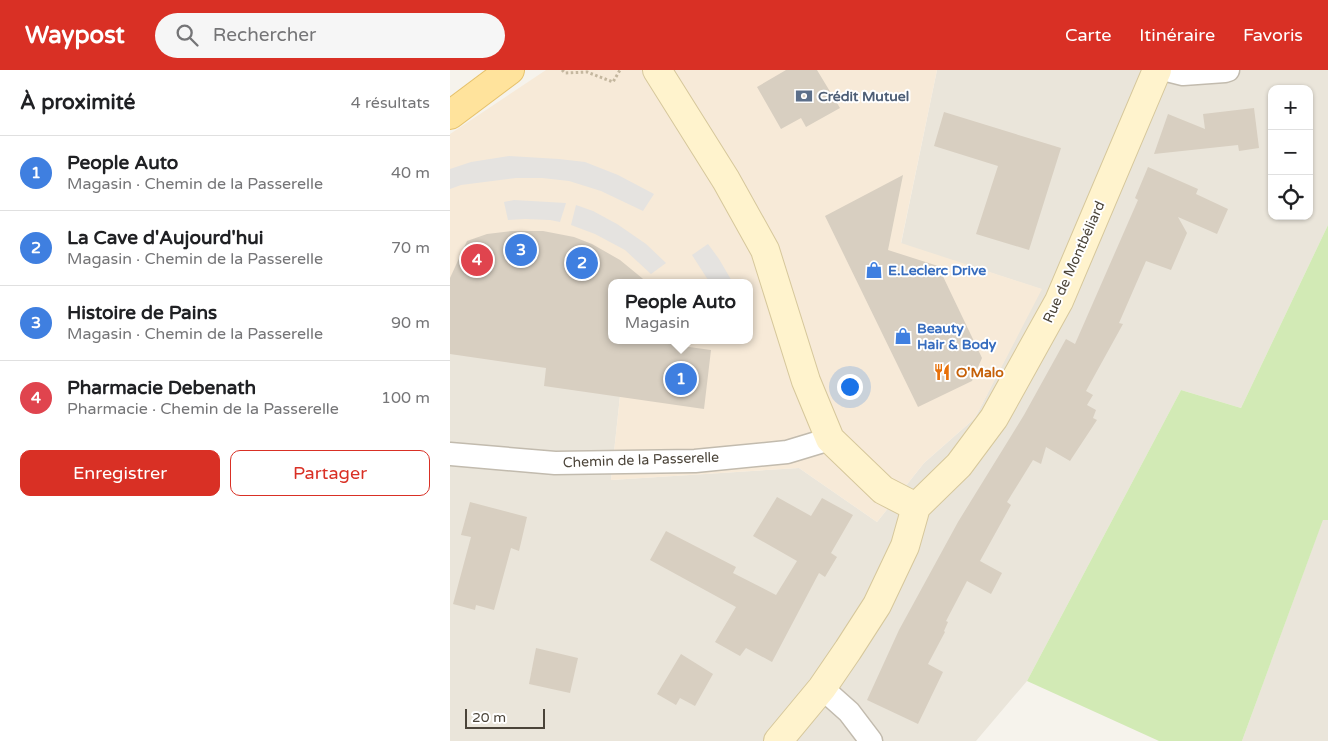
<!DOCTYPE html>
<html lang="fr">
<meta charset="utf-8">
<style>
:root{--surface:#fff;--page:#f6f6f6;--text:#202124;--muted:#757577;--line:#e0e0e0;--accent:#d93025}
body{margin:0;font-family:"Varela Round",sans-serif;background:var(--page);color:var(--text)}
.controls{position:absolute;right:15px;top:15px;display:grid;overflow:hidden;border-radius:10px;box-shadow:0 1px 4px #0004}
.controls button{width:45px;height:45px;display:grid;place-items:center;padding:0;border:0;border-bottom:1px solid var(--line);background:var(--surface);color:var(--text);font:25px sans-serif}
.scale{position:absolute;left:15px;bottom:12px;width:80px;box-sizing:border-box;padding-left:5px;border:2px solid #4b4439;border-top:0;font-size:14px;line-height:18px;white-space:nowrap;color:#4b4439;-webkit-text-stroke:4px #fff;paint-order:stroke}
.you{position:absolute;left:399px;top:316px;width:18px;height:18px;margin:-12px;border:4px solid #fff;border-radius:50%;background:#1a73e8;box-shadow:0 0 0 8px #1a73e833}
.badge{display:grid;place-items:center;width:32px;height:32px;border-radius:50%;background:var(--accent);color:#fff;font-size:16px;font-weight:700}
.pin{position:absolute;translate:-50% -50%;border:2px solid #fff;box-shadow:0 1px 5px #0006}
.popup{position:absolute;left:158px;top:209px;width:145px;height:65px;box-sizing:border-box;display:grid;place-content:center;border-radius:10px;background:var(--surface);filter:drop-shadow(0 1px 4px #0005);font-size:16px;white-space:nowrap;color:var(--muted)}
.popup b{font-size:19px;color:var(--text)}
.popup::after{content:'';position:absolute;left:50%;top:100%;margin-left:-10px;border:10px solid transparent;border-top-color:var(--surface)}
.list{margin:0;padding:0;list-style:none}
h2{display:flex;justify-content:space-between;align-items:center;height:65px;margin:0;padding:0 20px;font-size:21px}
h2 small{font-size:16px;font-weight:400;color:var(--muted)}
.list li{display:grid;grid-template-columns:32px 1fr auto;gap:15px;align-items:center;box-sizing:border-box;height:75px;padding:0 20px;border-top:1px solid var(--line)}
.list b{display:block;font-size:19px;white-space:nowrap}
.list p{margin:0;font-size:16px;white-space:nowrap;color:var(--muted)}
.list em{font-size:16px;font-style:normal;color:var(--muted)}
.actions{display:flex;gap:10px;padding:15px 20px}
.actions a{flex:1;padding:11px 0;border:1px solid var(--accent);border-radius:10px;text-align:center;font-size:18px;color:var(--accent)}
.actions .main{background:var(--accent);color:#fff}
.icon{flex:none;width:28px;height:28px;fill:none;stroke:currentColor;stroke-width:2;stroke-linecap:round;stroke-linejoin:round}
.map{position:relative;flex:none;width:878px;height:671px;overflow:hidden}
header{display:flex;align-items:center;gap:30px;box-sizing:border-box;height:70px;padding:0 25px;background:var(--accent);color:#fff}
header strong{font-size:24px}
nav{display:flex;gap:28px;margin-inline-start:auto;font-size:18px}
.search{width:350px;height:45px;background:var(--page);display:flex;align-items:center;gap:12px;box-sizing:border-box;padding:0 18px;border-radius:28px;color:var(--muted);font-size:19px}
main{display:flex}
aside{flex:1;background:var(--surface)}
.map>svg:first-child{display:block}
.residential{fill:#eae5da;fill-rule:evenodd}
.commercial{fill:#f7ead8}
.green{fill:#d2eab5}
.parking{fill:#e5e3e0}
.building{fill:#d8cfc1}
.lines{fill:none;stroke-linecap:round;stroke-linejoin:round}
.street-casing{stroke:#c2bbae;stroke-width:25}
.secondary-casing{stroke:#d6c79b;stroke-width:30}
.primary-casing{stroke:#e6c16a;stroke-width:30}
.path{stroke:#c4b79f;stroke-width:3;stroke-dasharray:2.5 2.5;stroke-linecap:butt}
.street{stroke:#fff;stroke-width:22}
.secondary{stroke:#fff3cd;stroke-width:28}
.primary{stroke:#ffe39c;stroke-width:28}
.labels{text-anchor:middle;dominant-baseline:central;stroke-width:4;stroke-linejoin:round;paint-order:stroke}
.service-label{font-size:14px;font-weight:bold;fill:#4e5e75;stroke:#fff;text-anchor:start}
.street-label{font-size:14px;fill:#4b4439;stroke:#fff}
.shop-label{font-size:14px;font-weight:bold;fill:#366cbe;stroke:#fff;text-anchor:start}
.food-label{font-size:14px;font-weight:bold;fill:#c56008;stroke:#fff;text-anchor:start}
</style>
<header>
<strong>Waypost</strong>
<div class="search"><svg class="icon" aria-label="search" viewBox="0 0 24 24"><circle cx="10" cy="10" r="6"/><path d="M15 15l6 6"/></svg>Rechercher</div>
<nav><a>Carte</a><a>Itinéraire</a><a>Favoris</a></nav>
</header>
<main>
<aside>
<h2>À proximité<small>4 résultats</small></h2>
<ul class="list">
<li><span class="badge" style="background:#3f7fe0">1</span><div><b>People Auto</b><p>Magasin · Chemin de la Passerelle</p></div><em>40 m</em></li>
<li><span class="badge" style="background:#3f7fe0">2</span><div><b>La Cave d'Aujourd'hui</b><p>Magasin · Chemin de la Passerelle</p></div><em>70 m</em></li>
<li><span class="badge" style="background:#3f7fe0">3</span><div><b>Histoire de Pains</b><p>Magasin · Chemin de la Passerelle</p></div><em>90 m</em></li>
<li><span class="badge" style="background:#e0444e">4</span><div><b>Pharmacie Debenath</b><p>Pharmacie · Chemin de la Passerelle</p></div><em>100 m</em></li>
</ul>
<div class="actions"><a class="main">Enregistrer</a><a>Partager</a></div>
</aside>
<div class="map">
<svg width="878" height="671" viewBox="0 0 878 671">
<rect width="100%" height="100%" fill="#f6f3ec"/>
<g class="residential">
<path d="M487,0H878V155L791,338L731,320L577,611L526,671H0V241L162,259V270H176L161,410L349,398L427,452L474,393L525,348L591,219L451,174ZM822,19H859V146H822Z"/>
<polygon points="873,449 878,450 878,671 792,671"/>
</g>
<polygon class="commercial" points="96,0 487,0 451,173 592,219 525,348 474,393 427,452 349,398 161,410 176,270 300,270 300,213 162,213 162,259 0,241 0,64"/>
<polygon class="green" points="878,155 878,450 873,450 792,671 709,671 577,611 731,320 791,338"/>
<g class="parking">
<polygon points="59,86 109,89 135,92 168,105 204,124 193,141 151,121 119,111 92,108 66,108 11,115 0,119 0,99 21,92"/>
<polygon points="64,130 116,133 110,152 100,150 75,149 58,150 54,132"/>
<polygon points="126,135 143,141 167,154 196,174 216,193 201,204 175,180 145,164 121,155"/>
<polygon points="258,174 269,189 283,213 260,213 242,185"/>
</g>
<g class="building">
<polygon points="336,0 367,0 390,38 356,57 351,48 331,59 307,17"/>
<polygon points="804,38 809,78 789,81 788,75 704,84 718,44 755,59 753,44"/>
<polygon points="494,42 611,78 579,180 526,164 548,96 484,76"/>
<polygon points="698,97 748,119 746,124 778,139 767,164 728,147 737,163 721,200 696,191 669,253 673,254 636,321 643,325 637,335 646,340 643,348 647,350 620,391 596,377 591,394 583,390 557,432 561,435 530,491 552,503 541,524 517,511 496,551 498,552 494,561 495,562 478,594 493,602 468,654 417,630 449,560 508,452 574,345 616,269 625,274 688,130 685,128"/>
<polygon points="453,105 438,180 488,196 532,288 522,311 468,337 375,146"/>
<polygon points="61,161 93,161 124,167 142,174 170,190 198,213 162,213 162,270 229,270 232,276 261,280 254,339 94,316 96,298 0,284 0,208 17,171 37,164"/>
<polygon points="327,427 361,446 372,428 403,445 381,483 387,487 375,507 369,503 322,592 296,578 290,586 265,572 286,537 200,490 216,461 286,497 283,503 326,525 347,491 303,466"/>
<polygon points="20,432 77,447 69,481 61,478 44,540 26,535 25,540 3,534 21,467 11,465"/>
<polygon points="86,578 128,588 120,623 79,614"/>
<polygon points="231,584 263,604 245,636 230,628 226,635 207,624"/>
</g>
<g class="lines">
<g class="street-casing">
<g id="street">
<polyline points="717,0 733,4 775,1 778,0"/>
<polyline points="0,384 105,393 245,391 337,382 380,369"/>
<polyline points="372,618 399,642 421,671"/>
</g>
</g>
<g class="secondary-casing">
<g id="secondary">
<polyline points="207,0 276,110 315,180 356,311 380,369 433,420 466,437"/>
<polyline points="328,671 372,618 398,580 427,535 455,476 466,437 509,395 544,348 609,231 707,0"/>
</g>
</g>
<g class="primary-casing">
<polyline id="primary" points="0,45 60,0"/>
</g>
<polyline class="path" points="112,0 115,3 137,2 163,12 170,0"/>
<use href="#street" class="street"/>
<use href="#secondary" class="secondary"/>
<use href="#primary" class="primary"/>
</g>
<defs>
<g id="bank-bare" transform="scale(1.35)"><path d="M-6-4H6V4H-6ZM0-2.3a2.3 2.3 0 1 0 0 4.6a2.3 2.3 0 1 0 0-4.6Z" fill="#5c6f8a" stroke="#fff" stroke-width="2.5" paint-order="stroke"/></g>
<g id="shop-bare" transform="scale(1.35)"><path d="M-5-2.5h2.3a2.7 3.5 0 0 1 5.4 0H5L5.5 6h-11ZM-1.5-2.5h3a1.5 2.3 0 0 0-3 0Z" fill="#3f7fe0" stroke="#fff" stroke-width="2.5" paint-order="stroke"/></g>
<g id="restaurant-bare" transform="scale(1.35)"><path d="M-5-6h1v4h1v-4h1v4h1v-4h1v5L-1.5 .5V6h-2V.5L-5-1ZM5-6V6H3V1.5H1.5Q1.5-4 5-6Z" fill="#e8710a" stroke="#fff" stroke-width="2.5" paint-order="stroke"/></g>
</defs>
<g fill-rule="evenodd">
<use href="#bank-bare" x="354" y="26"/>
<use href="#shop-bare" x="424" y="200"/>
<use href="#shop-bare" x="453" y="266"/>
<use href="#restaurant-bare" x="492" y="302"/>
</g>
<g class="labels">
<g class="service-label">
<text x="368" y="26">Crédit Mutuel</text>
</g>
<g class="street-label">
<text transform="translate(624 192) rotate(-66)">Rue de Montbéliard</text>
<text transform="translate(191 390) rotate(-2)">Chemin de la Passerelle</text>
</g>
<g class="shop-label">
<text x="438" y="200">E.Leclerc Drive</text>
<text x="467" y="258">Beauty<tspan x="467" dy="16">Hair &amp; Body</tspan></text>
</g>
<g class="food-label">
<text x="506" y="302">O'Malo</text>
</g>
</g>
</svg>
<div class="controls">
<button>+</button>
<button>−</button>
<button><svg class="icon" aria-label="locate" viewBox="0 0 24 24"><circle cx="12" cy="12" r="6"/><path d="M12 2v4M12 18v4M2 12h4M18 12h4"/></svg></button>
</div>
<div class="scale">20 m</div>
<div class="you"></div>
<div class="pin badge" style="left:231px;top:309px;background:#3f7fe0">1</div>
<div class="popup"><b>People Auto</b>Magasin</div>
<div class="pin badge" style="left:132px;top:193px;background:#3f7fe0">2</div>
<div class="pin badge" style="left:71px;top:180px;background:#3f7fe0">3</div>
<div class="pin badge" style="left:27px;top:190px;background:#e0444e">4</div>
</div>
</main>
